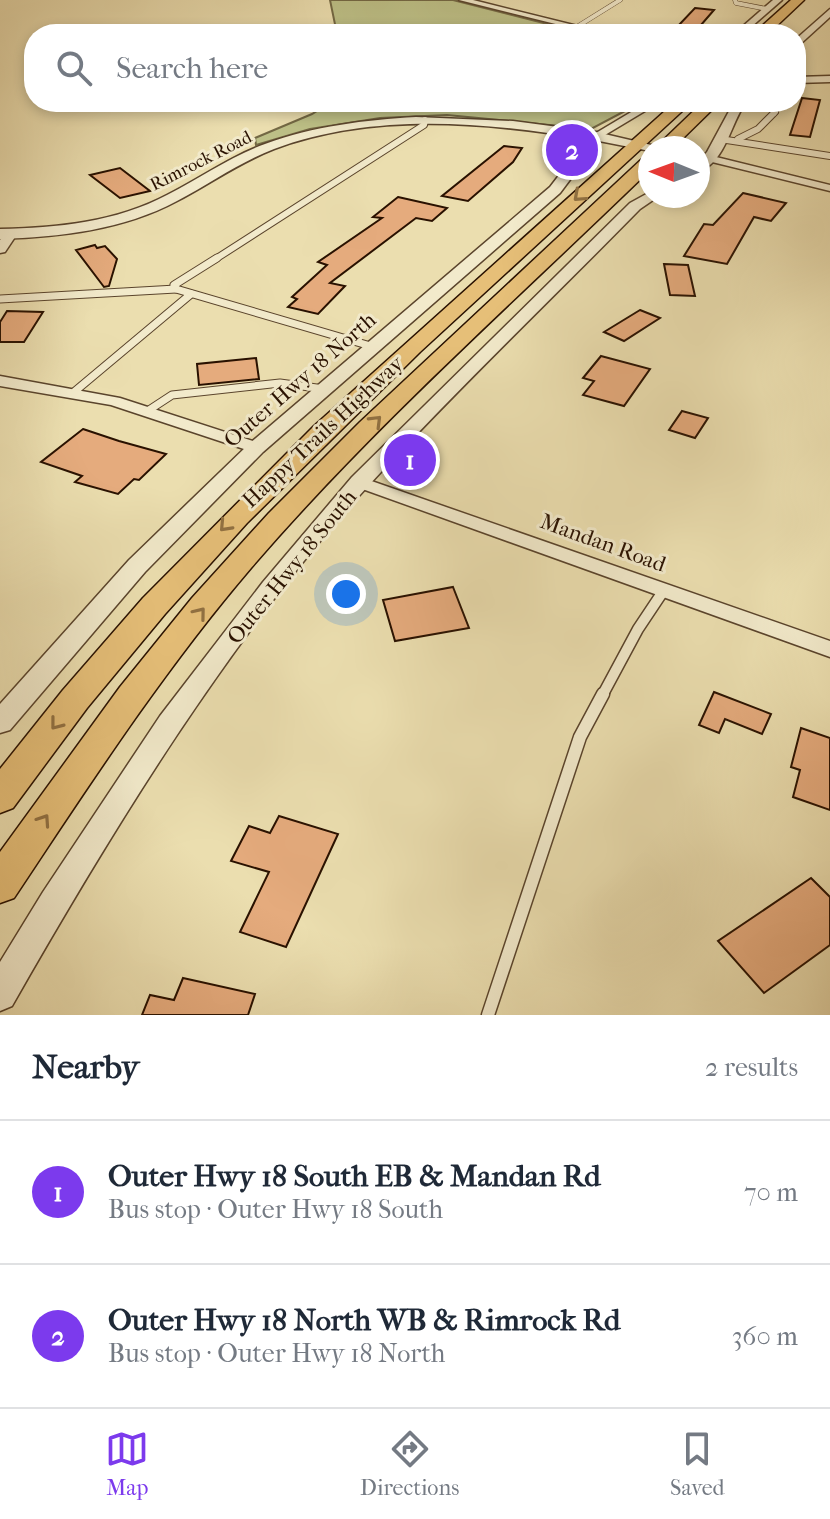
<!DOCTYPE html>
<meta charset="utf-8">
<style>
:root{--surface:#fff;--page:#f6f6f7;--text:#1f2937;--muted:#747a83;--line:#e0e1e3;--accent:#7c3aed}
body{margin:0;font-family:"IM FELL French Canon",serif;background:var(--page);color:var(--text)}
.compass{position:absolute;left:638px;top:136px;width:72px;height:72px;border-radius:50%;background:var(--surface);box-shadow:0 4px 12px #0003;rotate:271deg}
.you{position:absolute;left:346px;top:594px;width:28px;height:28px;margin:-20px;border:6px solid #fff;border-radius:50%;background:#1a73e8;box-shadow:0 0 0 12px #1a73e833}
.badge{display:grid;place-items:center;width:52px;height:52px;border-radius:50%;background:var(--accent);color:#fff;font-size:26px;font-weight:700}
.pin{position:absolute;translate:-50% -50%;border:4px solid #fff;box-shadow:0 2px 8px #0006}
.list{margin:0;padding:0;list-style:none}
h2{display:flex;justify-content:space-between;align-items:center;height:104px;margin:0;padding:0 32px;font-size:34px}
h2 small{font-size:26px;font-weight:400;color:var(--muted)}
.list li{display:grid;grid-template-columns:52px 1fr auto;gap:24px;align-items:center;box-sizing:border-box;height:144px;padding:0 32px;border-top:2px solid var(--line)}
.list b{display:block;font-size:30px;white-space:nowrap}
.list p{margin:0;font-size:26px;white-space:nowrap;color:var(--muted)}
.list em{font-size:26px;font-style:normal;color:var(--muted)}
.icon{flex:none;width:44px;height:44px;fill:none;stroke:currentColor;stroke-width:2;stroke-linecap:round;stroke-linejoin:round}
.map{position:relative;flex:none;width:830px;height:1015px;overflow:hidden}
.search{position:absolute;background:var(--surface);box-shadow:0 4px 12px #0003;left:24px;right:24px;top:24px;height:88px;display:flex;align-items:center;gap:20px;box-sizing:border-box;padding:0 28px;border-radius:32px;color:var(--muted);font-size:30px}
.sheet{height:392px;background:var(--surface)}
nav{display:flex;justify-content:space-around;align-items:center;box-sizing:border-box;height:112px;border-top:2px solid var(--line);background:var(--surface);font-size:22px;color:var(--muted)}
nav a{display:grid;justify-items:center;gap:4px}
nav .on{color:var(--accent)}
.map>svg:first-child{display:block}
.green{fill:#bdc087;stroke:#736844;stroke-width:2}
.building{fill:#e5ab7d;stroke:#291100;stroke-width:2}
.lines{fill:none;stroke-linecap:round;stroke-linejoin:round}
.service-far4-casing{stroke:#5a442c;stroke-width:5}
.service-far3-casing{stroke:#5a442c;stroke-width:8}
.service-far2-casing{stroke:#5a442c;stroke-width:9}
.service-far1-casing{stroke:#5a442c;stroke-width:13}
.service-casing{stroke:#5a442c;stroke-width:15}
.minor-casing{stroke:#5a442c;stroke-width:3}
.tertiary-casing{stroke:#5a442c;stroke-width:3}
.primary-casing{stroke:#291100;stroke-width:3}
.service-far4{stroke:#f2eacb;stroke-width:4}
.service-far3{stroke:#f2eacb;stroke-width:6}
.service-far2{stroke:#f2eacb;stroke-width:7}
.service-far1{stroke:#f2eacb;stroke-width:10}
.service{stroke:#f2eacb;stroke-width:12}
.minor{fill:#f2eacb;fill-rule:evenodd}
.tertiary{fill:#f2eacb;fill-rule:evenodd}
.primary{fill:#e6bf78;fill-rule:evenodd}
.oneway{stroke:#917142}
.labels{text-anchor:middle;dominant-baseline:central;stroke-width:6;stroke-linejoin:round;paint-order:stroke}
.far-street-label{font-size:18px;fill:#291100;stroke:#f2eacb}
.street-label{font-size:22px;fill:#291100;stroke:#f2eacb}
</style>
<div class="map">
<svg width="830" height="1015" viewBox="0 0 830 1015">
<rect width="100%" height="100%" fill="#ebdeaf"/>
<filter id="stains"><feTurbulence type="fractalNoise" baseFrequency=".0025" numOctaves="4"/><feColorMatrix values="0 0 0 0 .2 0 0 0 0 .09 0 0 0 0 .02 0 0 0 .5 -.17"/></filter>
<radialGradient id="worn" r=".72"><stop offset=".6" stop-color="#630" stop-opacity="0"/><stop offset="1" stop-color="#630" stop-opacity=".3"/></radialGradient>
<g class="green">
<polygon points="330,0 453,0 587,34 337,34"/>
<polygon points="331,102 642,102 591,129 447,115 380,118 310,129 256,145 255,138 312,114"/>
</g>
<g class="building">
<polygon points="695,8 714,10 701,25 677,27"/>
<polygon points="802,98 820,100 810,137 790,135"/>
<polygon points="504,146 522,148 513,162 468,201 442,196"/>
<polygon points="120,168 150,191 120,198 90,175"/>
<polygon points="743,193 786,203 771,221 754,217 727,264 684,256 704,224 713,225"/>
<polygon points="398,197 447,208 432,221 416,218 330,283 345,286 318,314 288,307 297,299 292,297 327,265 318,262 382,218 373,217"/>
<polygon points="95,245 97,248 105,246 117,259 109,286 104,287 76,250"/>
<polygon points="664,264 688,265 695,296 670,295"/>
<polygon points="640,310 660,318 624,341 604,332"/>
<polygon points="7,311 43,312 24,342 0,342 0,322"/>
<polygon points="601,356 650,369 624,406 583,395 594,381 583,378"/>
<polygon points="256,358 259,379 199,385 197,364"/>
<polygon points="682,411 708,418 695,438 669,430"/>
<polygon points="83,429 119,441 166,454 139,480 134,479 118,494 75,482 82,476 41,462"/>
<polygon points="453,587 469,628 395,641 383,600"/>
<polygon points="714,692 771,714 762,734 725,719 719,733 699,725"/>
<polygon points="801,728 830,738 830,810 793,797 800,770 791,767"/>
<polygon points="279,816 338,834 286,947 240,932 269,872 231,861 249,826 270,833"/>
<polygon points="811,878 830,897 830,945 764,993 718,941"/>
<polygon points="183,978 255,994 248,1015 142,1015 150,995 174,1000"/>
</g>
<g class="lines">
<g class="service-far4-casing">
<g id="service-far4">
<polyline points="735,0 736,3 767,9"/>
<polyline points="575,28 620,0"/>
<polyline points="774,114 780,102"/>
</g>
</g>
<g class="service-far3-casing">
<g id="service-far3">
<polyline points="720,139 830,156"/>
<polyline points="738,139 758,129 775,112"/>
<polyline points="214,260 424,125 425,120"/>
</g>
</g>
<g class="service-far2-casing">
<g id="service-far2">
<polyline points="217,258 174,285 176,289 374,347"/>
<polyline points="0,299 176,289"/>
<polyline points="74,392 191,294"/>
<polyline points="146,412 172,395 280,383 324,389"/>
</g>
</g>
<g class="service-far1-casing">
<polyline id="service-far1" points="602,696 638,629 664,590"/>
</g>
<g class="service-casing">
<polyline id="service" points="488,1015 580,737 603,694"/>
</g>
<g class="minor-casing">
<g id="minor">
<polygon points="459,0 473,0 610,34 596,34"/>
<polygon points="773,0 782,0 743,34 734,34"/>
<polygon points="830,76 830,82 796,83 796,77"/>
<polygon points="648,102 660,102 600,138 591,136"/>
<polygon points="712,156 830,185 830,191 708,161 708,157"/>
<polygon points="7,231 17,234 5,252 0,253 0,240"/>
<polygon points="0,376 120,398 262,444 264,448 256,453 111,405 0,386"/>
<polygon points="360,477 830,641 830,657 354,486 351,482"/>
</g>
</g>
<g class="tertiary-casing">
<g id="tertiary">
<polygon points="830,9 830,17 796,48 796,39"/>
<path d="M734,102H746C730,124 726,162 698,172V161L707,152Z"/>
<path d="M416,117L513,121L596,132L664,148H650V151L599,141L560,193L263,452L145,572L10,730L0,733V704L129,560L249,444L550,187L587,139C485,122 373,112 274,149C238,163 210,184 177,201C123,230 60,237 0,239V229C57,228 116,222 167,195C201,178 229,157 265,144C314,126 365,120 416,117Z"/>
<path d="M650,192V196H659L640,209C550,301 455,391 368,486C229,639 114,827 12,1006L0,1011V962L43,892L160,716L263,582L352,477L630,203Z"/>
</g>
</g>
<g class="primary-casing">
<g id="primary">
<polygon points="791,0 804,0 768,34 753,34"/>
<polygon points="675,102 692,102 420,352 247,523 165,614 87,708 13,808 0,813 0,769 63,690 143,598 314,426"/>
<polygon points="703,102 720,102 673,148 655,148"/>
<path d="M650,156V170C515,301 373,426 251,568C163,671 89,785 14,898L0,903V852L120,687L192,598L269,513L360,422L644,157Z"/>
</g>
</g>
<use href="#service-far4" class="service-far4"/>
<use href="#service-far3" class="service-far3"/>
<use href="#service-far2" class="service-far2"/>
<use href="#service-far1" class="service-far1"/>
<use href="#service" class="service"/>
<use href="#minor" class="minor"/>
<use href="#tertiary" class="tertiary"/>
<use href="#primary" class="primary"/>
</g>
<defs><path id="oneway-chevron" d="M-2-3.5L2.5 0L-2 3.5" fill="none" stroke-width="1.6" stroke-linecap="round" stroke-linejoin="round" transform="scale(2)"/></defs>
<g class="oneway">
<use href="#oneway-chevron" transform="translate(579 196) rotate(138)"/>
<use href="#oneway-chevron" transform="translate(376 421) rotate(-45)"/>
<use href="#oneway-chevron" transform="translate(225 526) rotate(133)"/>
<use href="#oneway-chevron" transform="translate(200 613) rotate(-51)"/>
<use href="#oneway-chevron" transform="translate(56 724) rotate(128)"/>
<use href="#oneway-chevron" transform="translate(44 820) rotate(-56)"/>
</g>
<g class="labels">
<g class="far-street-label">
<text transform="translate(201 161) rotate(-27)">Rimrock Road</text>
</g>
<g class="street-label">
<text transform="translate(300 380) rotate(-41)">Outer Hwy 18 North</text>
<text transform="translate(323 432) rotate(-43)">Happy Trails Highway</text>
<text transform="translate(603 543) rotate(20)">Mandan Road</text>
<text transform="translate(292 567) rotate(-51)">Outer Hwy 18 South</text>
</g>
</g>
<rect width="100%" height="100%" filter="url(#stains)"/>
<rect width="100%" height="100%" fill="url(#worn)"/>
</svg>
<svg class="compass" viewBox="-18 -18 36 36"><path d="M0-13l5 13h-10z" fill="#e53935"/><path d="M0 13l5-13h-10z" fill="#747a83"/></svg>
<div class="you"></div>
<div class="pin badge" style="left:410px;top:460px">1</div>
<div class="pin badge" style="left:572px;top:150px">2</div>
<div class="search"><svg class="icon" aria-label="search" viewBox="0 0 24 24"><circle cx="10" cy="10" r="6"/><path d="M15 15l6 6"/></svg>Search here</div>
</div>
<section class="sheet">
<h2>Nearby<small>2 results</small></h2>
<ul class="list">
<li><span class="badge">1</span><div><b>Outer Hwy 18 South EB &amp; Mandan Rd</b><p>Bus stop · Outer Hwy 18 South</p></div><em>70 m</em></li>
<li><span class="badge">2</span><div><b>Outer Hwy 18 North WB &amp; Rimrock Rd</b><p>Bus stop · Outer Hwy 18 North</p></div><em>360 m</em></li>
</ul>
</section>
<nav>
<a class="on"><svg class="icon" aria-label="map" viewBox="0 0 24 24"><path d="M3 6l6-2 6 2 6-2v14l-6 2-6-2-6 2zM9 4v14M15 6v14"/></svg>Map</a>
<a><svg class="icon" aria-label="directions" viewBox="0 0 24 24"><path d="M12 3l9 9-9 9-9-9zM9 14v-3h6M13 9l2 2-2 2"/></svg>Directions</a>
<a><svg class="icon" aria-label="saved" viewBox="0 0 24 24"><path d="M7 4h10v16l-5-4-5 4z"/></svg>Saved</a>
</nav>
